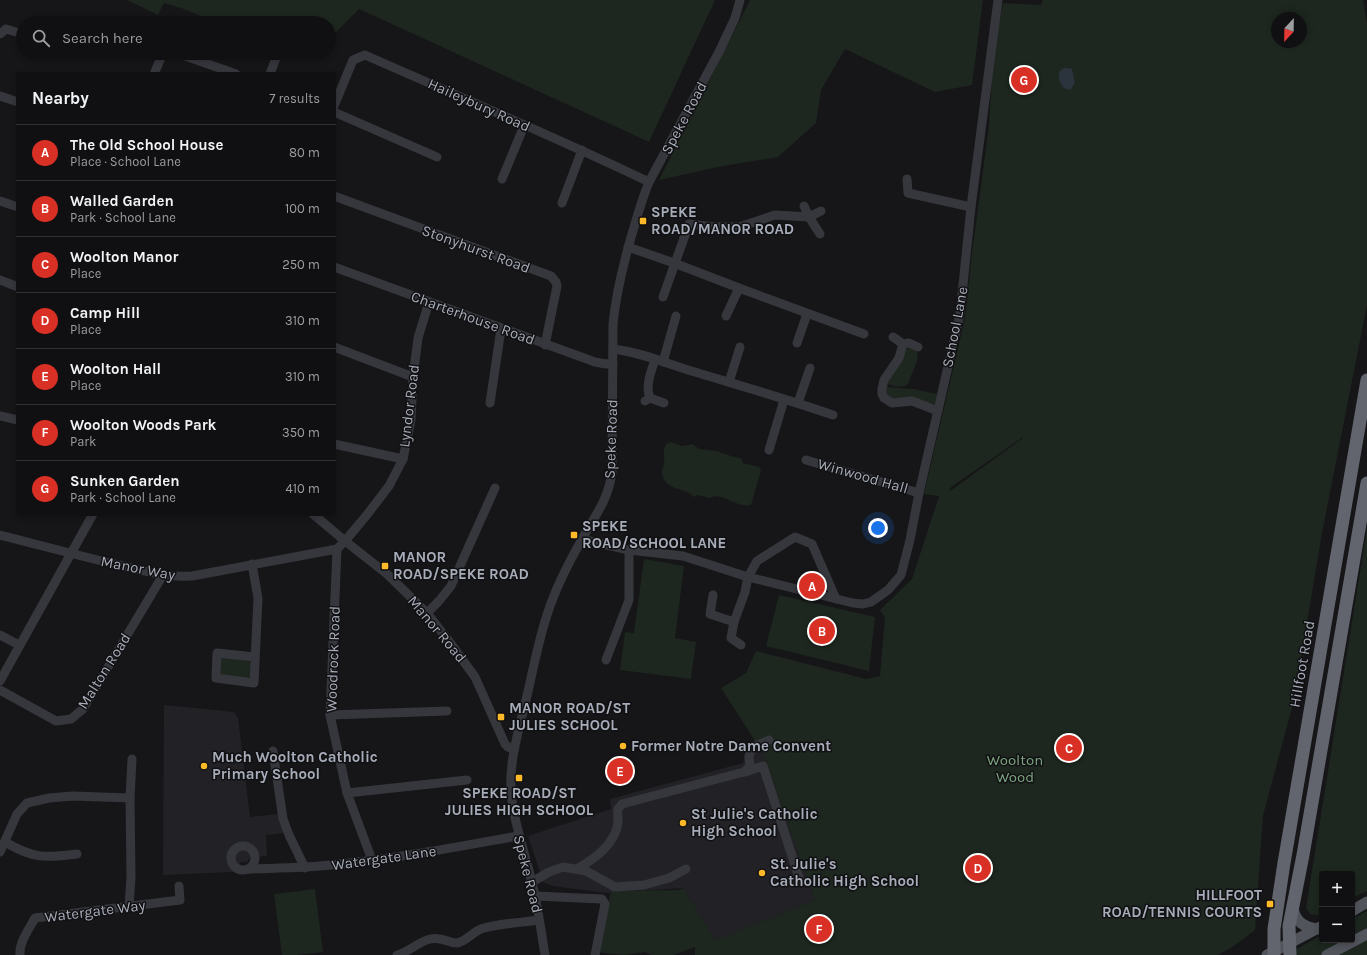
<!DOCTYPE html>
<meta charset="utf-8">
<style>
:root{--surface:#101012;--page:#1e1e20;--text:#f1f3f6;--muted:#9c9d9f;--line:#303032;--accent:#d93025}
body{margin:0;font-family:Karla,sans-serif;background:var(--page);color:var(--text)}
.controls{position:absolute;right:12px;bottom:12px;display:grid;overflow:hidden;border-radius:4px;box-shadow:0 2px 6px #0003}
.controls button{width:36px;height:36px;display:grid;place-items:center;padding:0;border:0;border-bottom:1px solid var(--line);background:var(--surface);color:var(--text);font:20px sans-serif}
.compass{position:absolute;left:1271px;top:12px;width:36px;height:36px;border-radius:50%;background:var(--surface);box-shadow:0 2px 6px #0003;rotate:202deg}
.you{position:absolute;left:878px;top:528px;width:14px;height:14px;margin:-10px;border:3px solid #fff;border-radius:50%;background:#1a73e8;box-shadow:0 0 0 6px #1a73e833}
.badge{display:grid;place-items:center;width:26px;height:26px;border-radius:50%;background:var(--accent);color:#fff;font-size:13px;font-weight:700}
.pin{position:absolute;translate:-50% -50%;border:2px solid #fff;box-shadow:0 1px 4px #0006}
.list{margin:0;padding:0;list-style:none}
h2{display:flex;justify-content:space-between;align-items:center;height:52px;margin:0;padding:0 16px;font-size:17px}
h2 small{font-size:13px;font-weight:400;color:var(--muted)}
.list li{display:grid;grid-template-columns:26px 1fr auto;gap:12px;align-items:center;box-sizing:border-box;height:56px;padding:0 16px;border-top:1px solid var(--line)}
.list b{display:block;font-size:15px;white-space:nowrap}
.list p{margin:0;font-size:13px;white-space:nowrap;color:var(--muted)}
.list em{font-size:13px;font-style:normal;color:var(--muted)}
.icon{flex:none;width:22px;height:22px;fill:none;stroke:currentColor;stroke-width:2;stroke-linecap:round;stroke-linejoin:round}
.map{position:relative;flex:none;width:1367px;height:955px;overflow:hidden}
.search{position:absolute;background:var(--surface);box-shadow:0 2px 6px #0003;left:16px;top:16px;width:320px;height:44px;display:flex;align-items:center;gap:10px;box-sizing:border-box;padding:0 14px;border-radius:22px;color:var(--muted);font-size:15px}
.panel{position:absolute;background:var(--surface);box-shadow:0 2px 6px #0003;left:16px;top:72px;width:320px;height:444px;border-radius:4px}
.map>svg:first-child{display:block}
.built{fill:#222125}
.green{fill:#1d261f;fill-rule:evenodd}
.water{fill:#2b343d}
.lines{fill:none;stroke-linecap:round;stroke-linejoin:round}
.minor{stroke:#36373d;stroke-width:9}
.major{stroke:#52545c;stroke-width:11}
.highway{stroke:#62656e;stroke-width:13}
.poi-dot{fill:#feb928;stroke:#111113;stroke-width:1.5}
.labels{text-anchor:middle;dominant-baseline:central;stroke-width:3;stroke-linejoin:round;paint-order:stroke}
.street-label{font-size:15px;fill:#a7acb9;stroke:#111113}
.poi-label{font-size:15px;font-weight:bold;fill:#a7acb9;stroke:#111113;text-anchor:start}
.park-label{font-size:15px;fill:#7ca580;stroke:#111113}
</style>
<div class="map">
<svg width="1367" height="955" viewBox="0 0 1367 955">
<rect width="100%" height="100%" fill="#161618"/>
<g class="built">
<polygon points="164,705 234,712 238,718 250,817 278,814 284,833 266,835 267,856 250,857 247,862 241,862 234,872 163,875"/>
<polygon points="766,735 815,900 716,941 683,888 606,893 553,886 543,882 528,836 611,809 610,799 743,763 747,744"/>
</g>
<g class="green">
<polygon points="127,0 715,0 649,142 359,9 329,39 329,23 218,23 184,9 164,3 158,15"/>
<polygon points="750,0 983,0 972,85 935,92 845,49 821,90 816,123 778,157 718,167 659,180"/>
<path d="M1043,0H1363L1367,23V305L1322,533L1294,700L1263,816L1255,930L1234,946L1218,955H695V947L673,955H651L645,952L623,955L596,952L611,891L679,890L683,888L716,940L815,900L764,755L721,688L746,673L756,651L866,679L880,676L885,618L880,610L912,579L939,496L924,494L965,318L972,253L989,126L993,56L1003,3L1041,5ZM1277,18H1301V42H1277ZM1023,437V438L950,491V488Z"/>
<path d="M909,348C929,348 909,375 909,383C903,389 893,387 886,383L904,351Z"/>
<polygon points="885,387 914,389 937,394 935,403 932,404 893,399 886,395"/>
<path d="M671,442L682,446L693,444L699,449L716,451L734,457L741,458L743,463L759,467L761,470L751,505C737,509 721,491 710,498L698,495L694,497C684,486 664,492 662,472C662,468 664,466 664,463C665,455 662,453 666,444Z"/>
<polygon points="1367,529 1367,891 1352,898 1352,874 1322,874 1322,912 1317,915 1310,914 1306,908"/>
<polygon points="644,559 684,566 675,638 696,642 691,679 620,670 625,632 634,633"/>
<polygon points="779,595 875,617 869,671 766,646"/>
<polygon points="223,657 249,660 251,665 250,676 248,678 221,675 220,660"/>
<polygon points="315,889 323,952 297,955 282,955 274,894"/>
<polygon points="1367,911 1367,955 1295,955 1295,950 1322,935 1322,940 1352,940 1352,919"/>
</g>
<path class="water" d="M1067,68L1072,69L1075,83L1070,90C1068,89 1066,89 1064,88C1060,85 1056,73 1061,70C1063,68 1065,68 1067,68Z"/>
<g class="lines">
<g class="minor">
<polyline points="172,23 173,21"/>
<polyline points="0,34 6,29 23,34"/>
<polyline points="177,53 236,74"/>
<polyline points="154,74 163,53"/>
<polyline points="270,74 278,53"/>
<polyline points="0,96 18,102"/>
<path d="M334,106L353,60L365,55C460,97 556,137 649,182"/>
<polyline points="334,112 437,157"/>
<polyline points="502,179 524,126"/>
<polyline points="907,179 908,193 971,207"/>
<polyline points="334,196 551,276 556,282 557,286 545,345"/>
<polyline points="0,201 18,207"/>
<polyline points="562,203 582,150"/>
<polyline points="804,206 809,217 820,234"/>
<polyline points="628,247 674,263 739,288 864,334"/>
<polyline points="334,267 595,362 606,364 613,363"/>
<polyline points="0,280 18,287"/>
<polyline points="663,297 689,224 715,227 739,227 775,215 809,217 821,211"/>
<polyline points="726,316 739,288"/>
<polyline points="893,337 903,344 909,343 918,347"/>
<polyline points="797,343 807,314"/>
<polyline points="903,344 899,358 884,380 882,389 882,394 884,398 892,403 912,401 938,411"/>
<polyline points="334,347 413,377"/>
<path d="M613,349C640,352 668,364 695,372C741,386 787,399 833,415"/>
<polyline points="663,362 676,316"/>
<polyline points="729,382 740,347"/>
<path d="M650,398C645,386 651,371 655,360"/>
<polyline points="645,401 650,398 664,403"/>
<polyline points="490,403 501,329"/>
<polyline points="798,403 810,368"/>
<polyline points="0,416 18,420"/>
<polyline points="334,444 403,459"/>
<polyline points="769,450 784,400"/>
<polyline points="806,460 919,493"/>
<polyline points="313,514 345,541 387,574 427,613 451,644 475,677 505,744 508,747 514,749"/>
<path d="M0,535C40,545 79,556 119,565C144,571 167,578 192,576L337,549L345,541L366,516L389,486L403,459L411,420L413,377L418,338L429,302"/>
<polyline points="581,539 629,550 683,556 748,577 853,603 863,604 871,602 888,590 901,575 910,540 919,493 960,314 971,207 998,0"/>
<polyline points="337,549 330,715 347,793 372,860"/>
<polyline points="252,564 258,598 254,683 216,678 217,653 255,657"/>
<polyline points="713,595 710,614 734,622"/>
<polyline points="427,613 439,601 451,586 495,488"/>
<polyline points="0,635 19,645"/>
<polyline points="741,645 731,638 734,622 745,592 748,577 757,561 795,537 812,544 836,599"/>
<polyline points="606,660 629,600 629,550"/>
<polyline points="0,681 93,514"/>
<polyline points="0,690 56,721 71,719 83,709 163,575"/>
<polyline points="330,715 447,711"/>
<polyline points="273,751 283,819 289,835 305,868"/>
<polyline points="745,772 763,766 800,881"/>
<polyline points="347,793 467,780"/>
<polyline points="130,798 132,759"/>
<path d="M5,842C34,859 45,858 77,854"/>
<circle cx="243" cy="858" r="12"/>
<polyline points="0,852 17,814 27,803 49,798 73,796 130,798 131,877 129,906"/>
<path d="M249,869C277,868 304,868 331,865C394,859 456,847 518,836"/>
<path d="M577,869C594,859 616,844 618,822C618,817 617,813 618,809L622,804L744,772L750,766L749,756L753,747L769,740"/>
<polyline points="532,882 549,872 563,867 586,871 615,887 644,885 669,878 686,869"/>
<polyline points="535,896 602,899 605,904 595,955"/>
<path d="M20,955C19,942 29,929 35,918L180,900L179,886"/>
<path d="M397,955C409,952 418,942 430,939C442,936 448,943 457,943C465,942 473,932 481,929C499,923 520,923 539,920"/>
<path d="M545,955C541,931 538,907 532,883C526,856 516,830 512,801C507,767 518,733 526,700C533,671 538,641 548,612C556,587 568,564 581,541C595,515 607,503 612,473L613,324C616,293 623,265 632,234C637,217 642,199 649,182L719,52L735,18L740,0"/>
</g>
<g class="major">
<path d="M1293,909C1296,922 1304,927 1317,929"/>
<polyline points="1352,911 1367,902"/>
<polyline points="1267,955 1322,926"/>
<polyline points="1327,955 1367,934"/>
</g>
<g class="highway">
<polyline points="1274,955 1274,929 1284,863 1367,380"/>
<polyline points="1290,955 1289,926 1303,855 1367,483"/>
</g>
</g>
<g class="poi-dot">
<rect x="639" y="217" width="8" height="8" rx="2"/>
<rect x="570" y="531" width="8" height="8" rx="2"/>
<rect x="381" y="562" width="8" height="8" rx="2"/>
<rect x="497" y="713" width="8" height="8" rx="2"/>
<circle cx="623" cy="746" r="4"/>
<circle cx="204" cy="766" r="4"/>
<rect x="515" y="774" width="8" height="8" rx="2"/>
<circle cx="683" cy="823" r="4"/>
<circle cx="762" cy="873" r="4"/>
<rect x="1266" y="900" width="8" height="8" rx="2"/>
</g>
<g class="labels">
<g class="street-label">
<text transform="translate(479 105) rotate(24)">Haileybury Road</text>
<text transform="translate(684 118) rotate(-62)">Speke Road</text>
<text transform="translate(476 249) rotate(20)">Stonyhurst Road</text>
<text transform="translate(473 318) rotate(20)">Charterhouse Road</text>
<text transform="translate(955 327) rotate(-79)">School Lane</text>
<text transform="translate(409 406) rotate(-83)">Lyndor Road</text>
<text transform="translate(611 439) rotate(-88)">Speke Road</text>
<text transform="translate(863 476) rotate(16)">Winwood Hall</text>
<text transform="translate(138 568) rotate(11)">Manor Way</text>
<text transform="translate(437 629) rotate(50)">Manor Road</text>
<text transform="translate(333 659) rotate(-88)">Woodrock Road</text>
<text transform="translate(1302 664) rotate(-80)">Hillfoot Road</text>
<text transform="translate(104 671) rotate(-58)">Malton Road</text>
<text transform="translate(384 858) rotate(-8)">Watergate Lane</text>
<text transform="translate(528 874) rotate(76)">Speke Road</text>
<text transform="translate(95 911) rotate(-7)">Watergate Way</text>
</g>
<g class="poi-label">
<text x="651" y="212">SPEKE<tspan x="651" dy="17">ROAD/MANOR ROAD</tspan></text>
<text x="582" y="526">SPEKE<tspan x="582" dy="17">ROAD/SCHOOL LANE</tspan></text>
<text x="393" y="557">MANOR<tspan x="393" dy="17">ROAD/SPEKE ROAD</tspan></text>
<text x="509" y="708">MANOR ROAD/ST<tspan x="509" dy="17">JULIES SCHOOL</tspan></text>
<text x="631" y="746">Former Notre Dame Convent</text>
<text x="212" y="757">Much Woolton Catholic<tspan x="212" dy="17">Primary School</tspan></text>
<text x="519" y="793" text-anchor="middle">SPEKE ROAD/ST<tspan x="519" dy="17">JULIES HIGH SCHOOL</tspan></text>
<text x="691" y="814">St Julie's Catholic<tspan x="691" dy="17">High School</tspan></text>
<text x="770" y="864">St. Julie's<tspan x="770" dy="17">Catholic High School</tspan></text>
<text x="1262" y="895" text-anchor="end">HILLFOOT<tspan x="1262" dy="17">ROAD/TENNIS COURTS</tspan></text>
</g>
<g class="park-label">
<text x="1015" y="760">Woolton<tspan x="1015" dy="17">Wood</tspan></text>
</g>
</g>
</svg>
<div class="controls">
<button>+</button>
<button>−</button>
</div>
<svg class="compass" viewBox="-18 -18 36 36"><path d="M0-13l5 13h-10z" fill="#e53935"/><path d="M0 13l5-13h-10z" fill="#9c9d9f"/></svg>
<div class="you"></div>
<div class="pin badge" style="left:812px;top:586px">A</div>
<div class="pin badge" style="left:822px;top:631px">B</div>
<div class="pin badge" style="left:1069px;top:748px">C</div>
<div class="pin badge" style="left:978px;top:868px">D</div>
<div class="pin badge" style="left:620px;top:771px">E</div>
<div class="pin badge" style="left:819px;top:929px">F</div>
<div class="pin badge" style="left:1024px;top:80px">G</div>
<div class="search"><svg class="icon" aria-label="search" viewBox="0 0 24 24"><circle cx="10" cy="10" r="6"/><path d="M15 15l6 6"/></svg>Search here</div>
<section class="panel">
<h2>Nearby<small>7 results</small></h2>
<ul class="list">
<li><span class="badge">A</span><div><b>The Old School House</b><p>Place · School Lane</p></div><em>80 m</em></li>
<li><span class="badge">B</span><div><b>Walled Garden</b><p>Park · School Lane</p></div><em>100 m</em></li>
<li><span class="badge">C</span><div><b>Woolton Manor</b><p>Place</p></div><em>250 m</em></li>
<li><span class="badge">D</span><div><b>Camp Hill</b><p>Place</p></div><em>310 m</em></li>
<li><span class="badge">E</span><div><b>Woolton Hall</b><p>Place</p></div><em>310 m</em></li>
<li><span class="badge">F</span><div><b>Woolton Woods Park</b><p>Park</p></div><em>350 m</em></li>
<li><span class="badge">G</span><div><b>Sunken Garden</b><p>Park · School Lane</p></div><em>410 m</em></li>
</ul>
</section>
</div>
